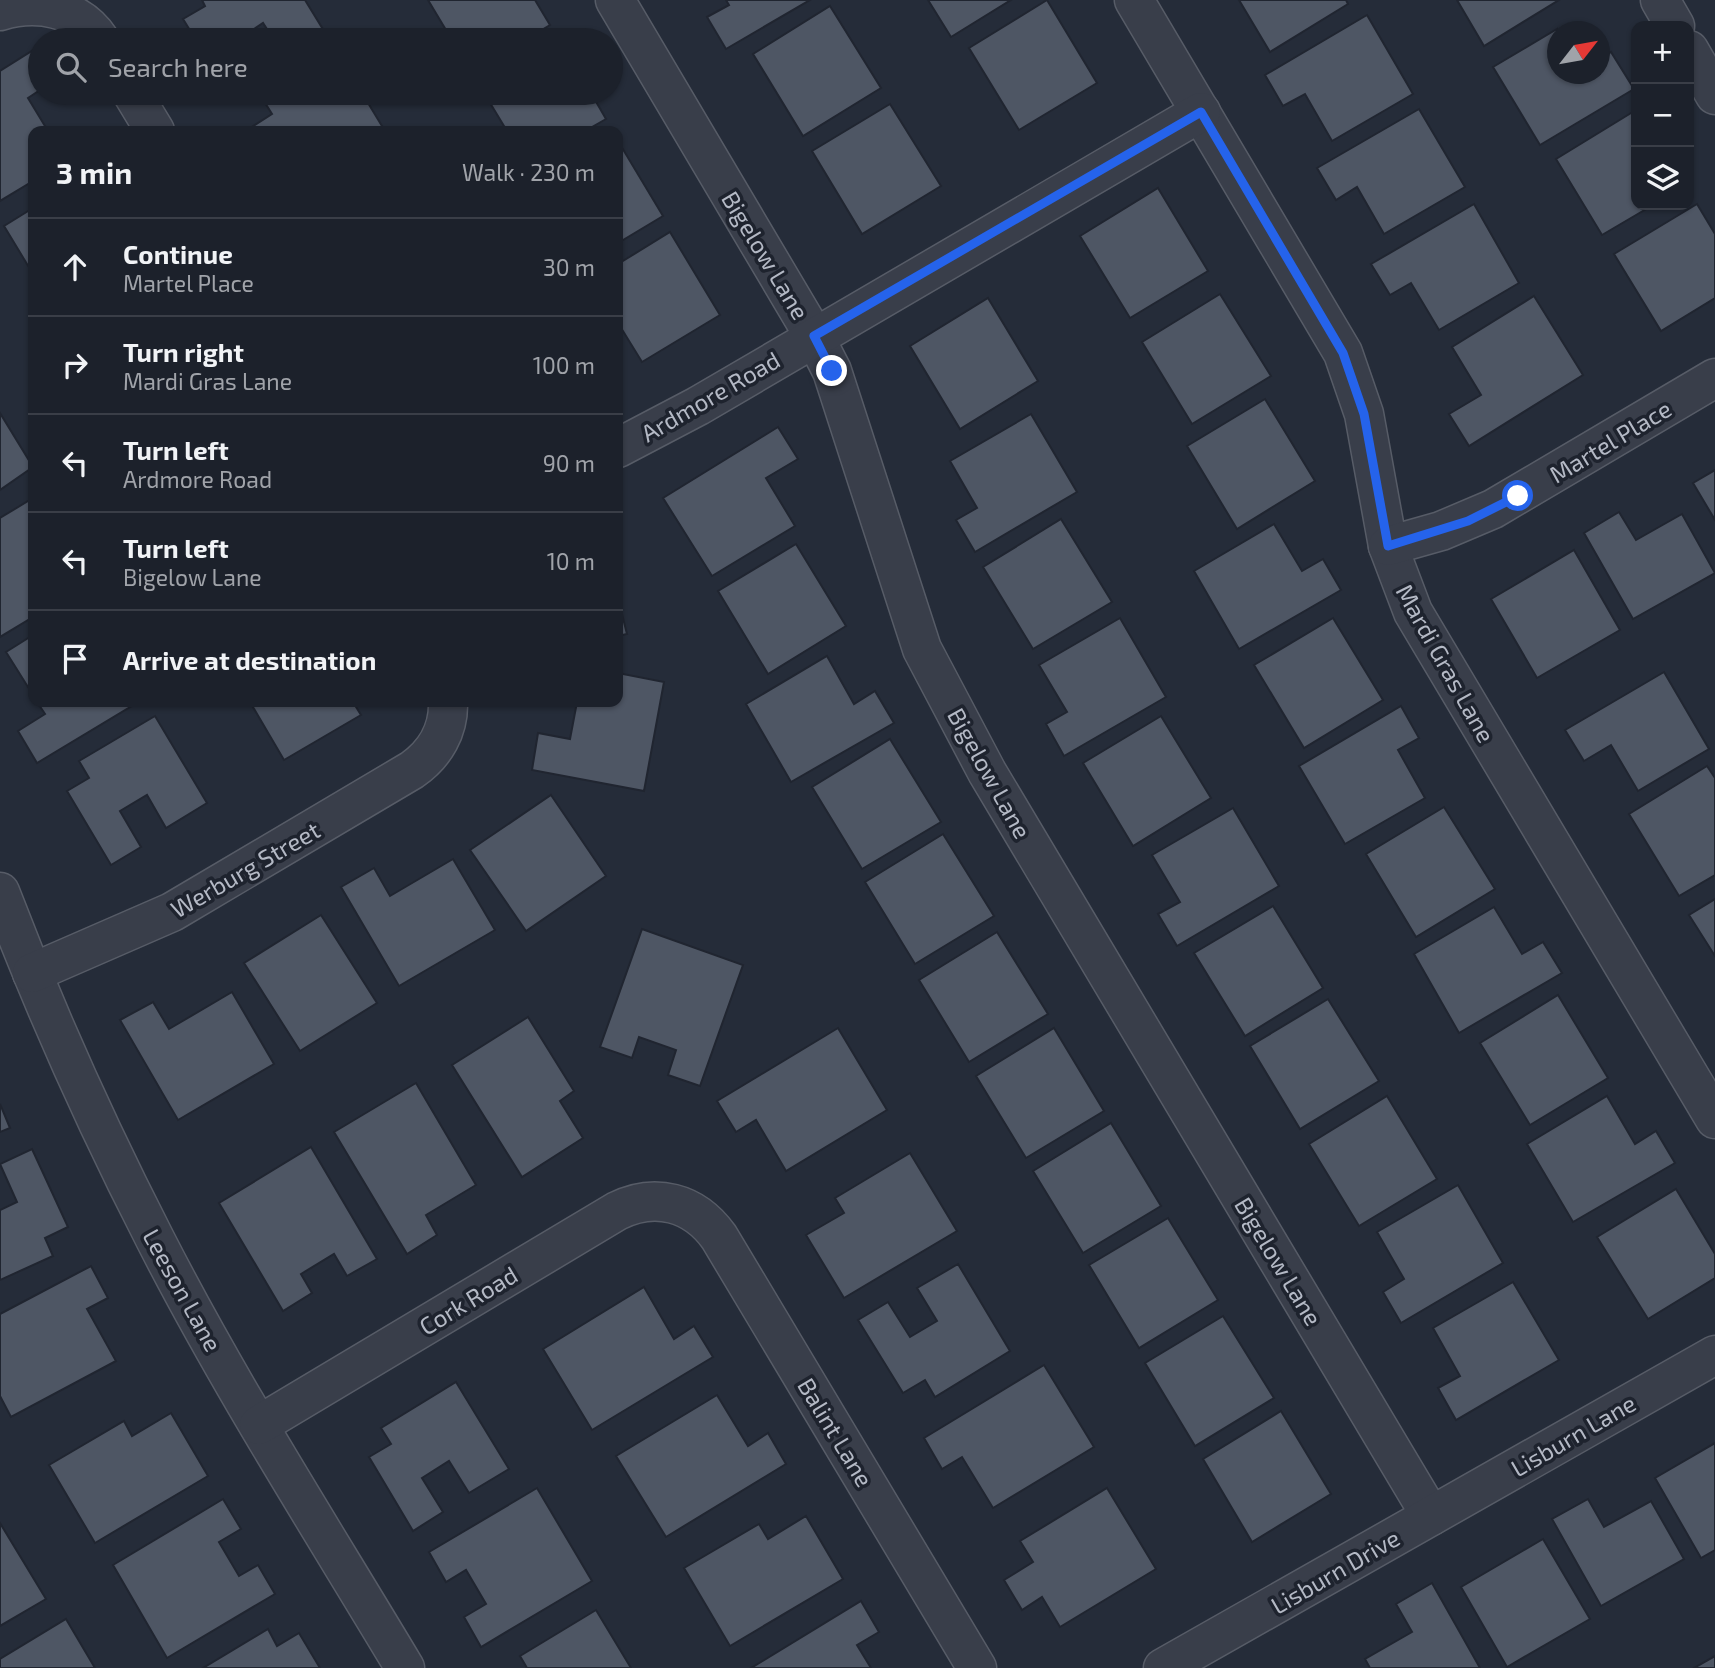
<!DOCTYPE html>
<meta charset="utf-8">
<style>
:root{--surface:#1c212b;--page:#292e37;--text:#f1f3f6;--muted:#a0a3a9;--line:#3a3e47}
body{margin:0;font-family:"Exo 2",sans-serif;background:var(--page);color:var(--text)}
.controls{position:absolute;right:21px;top:21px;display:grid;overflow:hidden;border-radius:14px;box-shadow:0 2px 5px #0004}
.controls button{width:63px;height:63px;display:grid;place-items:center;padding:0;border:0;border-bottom:2px solid var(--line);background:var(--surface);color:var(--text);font:35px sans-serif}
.compass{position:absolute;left:1547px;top:21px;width:63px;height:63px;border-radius:50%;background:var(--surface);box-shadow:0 2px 5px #0004;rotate:59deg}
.stop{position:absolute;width:21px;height:21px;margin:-16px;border:5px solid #2563eb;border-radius:50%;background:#fff}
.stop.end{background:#2563eb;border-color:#fff;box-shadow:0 2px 7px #0008}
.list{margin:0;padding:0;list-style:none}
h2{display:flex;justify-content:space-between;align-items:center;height:91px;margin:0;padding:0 28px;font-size:30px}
h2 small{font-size:23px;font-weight:400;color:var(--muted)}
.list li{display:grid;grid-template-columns:46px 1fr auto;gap:21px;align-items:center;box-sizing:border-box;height:98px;padding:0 28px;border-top:2px solid var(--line)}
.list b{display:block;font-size:26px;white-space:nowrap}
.list p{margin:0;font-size:23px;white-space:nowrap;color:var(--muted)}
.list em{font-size:23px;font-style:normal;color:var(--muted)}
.icon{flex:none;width:38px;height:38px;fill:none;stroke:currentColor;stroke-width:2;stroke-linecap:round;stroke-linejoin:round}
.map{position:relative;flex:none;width:1715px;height:1668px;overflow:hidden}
.search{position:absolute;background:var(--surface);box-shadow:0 2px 5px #0004;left:28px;top:28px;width:595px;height:77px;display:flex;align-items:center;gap:18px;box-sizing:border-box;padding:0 24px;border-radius:38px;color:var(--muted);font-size:26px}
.panel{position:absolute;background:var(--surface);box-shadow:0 2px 5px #0004;left:28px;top:126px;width:595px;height:581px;border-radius:14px}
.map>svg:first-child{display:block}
.building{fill:#4e5664;stroke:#202530;stroke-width:2}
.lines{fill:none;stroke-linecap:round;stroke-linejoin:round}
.minor-casing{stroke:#575c67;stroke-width:41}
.minor{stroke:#393e4a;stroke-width:38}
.route{stroke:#2563eb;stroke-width:9}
.labels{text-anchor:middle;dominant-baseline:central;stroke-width:7;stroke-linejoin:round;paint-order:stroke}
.street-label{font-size:24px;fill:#b4b9c5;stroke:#1e232e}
</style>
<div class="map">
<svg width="1715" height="1668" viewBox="0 0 1715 1668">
<rect width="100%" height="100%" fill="#252c39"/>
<g class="building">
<polygon points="202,0 305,0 324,31 308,40 274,40 263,23 237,40 196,40 183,19 205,6"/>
<polygon points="428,0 535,0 550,25 525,40 452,40"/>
<polygon points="726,0 810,0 726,49 707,17 729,5"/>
<polygon points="928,0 1011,0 951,37"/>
<polygon points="1047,0 1097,83 1019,130 969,48"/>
<polygon points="1239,0 1346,0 1348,4 1270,52"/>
<polygon points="1457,0 1559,0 1484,46"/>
<polygon points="830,6 881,88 803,136 753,54"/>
<polygon points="1367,15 1413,94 1332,141 1305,94 1283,106 1265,75"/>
<polygon points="1557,29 1558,74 1600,74 1600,59 1611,52 1634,89 1540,145 1493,67"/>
<polygon points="35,49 40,57 40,90 28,98 48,131 33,131 33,181 0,201 0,71"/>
<polygon points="271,93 362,93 385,131 252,131 250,128 272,114 262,98"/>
<polygon points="484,93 591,93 606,119 585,131 507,131"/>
<polygon points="890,104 941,186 862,234 812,151"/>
<polygon points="1419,109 1465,187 1384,234 1357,187 1336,200 1317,168"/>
<polygon points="1636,110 1636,205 1653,205 1602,235 1556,159"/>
<polygon points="618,141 663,216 618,243"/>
<polygon points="1158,188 1208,271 1130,318 1080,236"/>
<polygon points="1474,204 1519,283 1439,330 1411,283 1390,295 1371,264"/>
<polygon points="1697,204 1715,234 1715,298 1661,331 1614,254"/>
<polygon points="33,208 33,274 4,226"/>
<polygon points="670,232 720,315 642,362 618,323 618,264"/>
<polygon points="1220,294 1271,376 1192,424 1142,342"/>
<polygon points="1534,296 1583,375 1469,446 1449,414 1481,395 1452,347"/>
<polygon points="988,298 1038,381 960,429 910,346"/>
<polygon points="1265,399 1315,481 1237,529 1187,446"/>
<polygon points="0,413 33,467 0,490"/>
<polygon points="1031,414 1077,492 975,552 956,520 977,508 950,461"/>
<polygon points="778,427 798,459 766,478 795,526 712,576 663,498"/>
<polygon points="1715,470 1715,520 1693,483"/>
<polygon points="33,498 33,617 0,637 0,518"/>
<polygon points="1619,512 1636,540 1682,514 1715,573 1633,619 1584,533"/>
<polygon points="1061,519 1112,602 1033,649 983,567"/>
<polygon points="1274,524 1302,571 1323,559 1341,590 1239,649 1194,571"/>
<polygon points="796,544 846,626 768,674 718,591"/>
<polygon points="1574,550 1620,630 1537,678 1491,599"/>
<polygon points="618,598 627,634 618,636"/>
<polygon points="1120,618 1166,697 1064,756 1046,724 1067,712 1039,665"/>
<polygon points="1333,618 1383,700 1304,748 1254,665"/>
<polygon points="33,635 33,695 6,652"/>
<polygon points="827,656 854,704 875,691 894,723 791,782 746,704"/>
<polygon points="1664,672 1709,749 1638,791 1611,745 1584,761 1565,730"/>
<polygon points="618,673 664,682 644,791 532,770 538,733 570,739 577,702 618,702"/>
<polygon points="37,702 134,702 135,704 37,763 18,731 45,714"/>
<polygon points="250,702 353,702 361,715 284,760"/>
<polygon points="1401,706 1419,738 1398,750 1425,798 1345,844 1299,766"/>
<polygon points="155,716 207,803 166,828 147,795 120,811 141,847 111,865 67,791 89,778 79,761"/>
<polygon points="1161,716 1211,798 1133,846 1083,763"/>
<polygon points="890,739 941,822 862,869 812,787"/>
<polygon points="1707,766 1715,778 1715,875 1679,896 1629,814"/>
<polygon points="551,795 606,876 526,931 470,850"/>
<polygon points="1444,807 1495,889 1416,937 1366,854"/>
<polygon points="1233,808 1279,886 1177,946 1158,914 1180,902 1152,855"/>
<polygon points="943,834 994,916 915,964 865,882"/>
<polygon points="453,859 495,930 399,986 341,887 374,868 390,896"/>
<polygon points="1715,899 1715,956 1689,915"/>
<polygon points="1273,906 1323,988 1245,1036 1194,953"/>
<polygon points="1494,907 1522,954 1543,942 1562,973 1459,1033 1414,954"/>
<polygon points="321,915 377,1003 300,1051 244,963"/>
<polygon points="642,929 743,965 700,1086 668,1075 676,1050 639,1037 632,1058 600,1047"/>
<polygon points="997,932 1048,1014 969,1062 919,980"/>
<polygon points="232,992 274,1064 178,1120 120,1020 153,1002 169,1029"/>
<polygon points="1558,995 1608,1078 1530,1125 1480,1043"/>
<polygon points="1328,999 1379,1081 1300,1129 1250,1046"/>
<polygon points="528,1017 574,1091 560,1101 583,1138 522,1177 452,1065"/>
<polygon points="838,1028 887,1110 786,1171 756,1120 736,1132 717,1101"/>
<polygon points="1054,1028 1104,1111 1026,1158 976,1076"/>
<polygon points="416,1083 476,1185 426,1215 437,1235 407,1254 334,1132"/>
<polygon points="1387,1096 1437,1179 1359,1226 1309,1144"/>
<polygon points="1607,1096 1635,1144 1656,1131 1675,1163 1573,1222 1527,1144"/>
<polygon points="0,1104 10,1128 0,1132"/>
<polygon points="1111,1123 1161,1206 1083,1253 1033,1171"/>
<polygon points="311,1147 377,1259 347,1276 334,1254 301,1274 312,1293 283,1311 219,1203"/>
<polygon points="32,1149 68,1227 45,1238 53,1256 0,1280 0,1210 17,1202 0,1164"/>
<polygon points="910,1153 957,1231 844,1298 806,1235 844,1213 835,1198"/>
<polygon points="1458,1185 1503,1263 1401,1323 1383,1292 1404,1279 1377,1232"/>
<polygon points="1676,1189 1715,1254 1715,1278 1648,1319 1597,1237"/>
<polygon points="1168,1218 1218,1300 1139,1348 1089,1265"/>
<polygon points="958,1264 1010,1351 935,1397 925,1380 903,1393 858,1320 888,1302 910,1337 937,1321 917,1288"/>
<polygon points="91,1266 108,1298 87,1309 116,1361 11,1417 0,1396 0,1314"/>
<polygon points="1513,1282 1559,1360 1456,1420 1438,1388 1460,1376 1433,1328"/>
<polygon points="644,1287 674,1339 694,1326 713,1357 592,1430 543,1349"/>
<polygon points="1223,1316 1274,1398 1195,1446 1145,1363"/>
<polygon points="1044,1365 1094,1447 993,1508 962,1457 942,1469 924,1438"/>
<polygon points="456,1382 509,1469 469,1493 449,1461 422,1478 443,1512 413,1531 369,1457 391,1444 381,1428"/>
<polygon points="717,1395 748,1446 768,1433 786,1464 666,1537 616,1456"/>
<polygon points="1281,1411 1331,1494 1252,1542 1203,1459"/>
<polygon points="171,1413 208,1476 95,1543 49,1465 124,1421 132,1436"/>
<polygon points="1715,1443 1715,1550 1701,1558 1655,1478"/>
<polygon points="537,1488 592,1581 481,1647 464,1617 486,1604 466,1570 446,1582 429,1552"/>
<polygon points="1107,1488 1156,1569 1060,1627 1042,1597 1022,1610 1004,1580 1033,1562 1020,1541"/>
<polygon points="223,1499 241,1529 219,1542 239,1576 258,1565 275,1594 167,1658 113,1565"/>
<polygon points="1588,1499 1604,1527 1651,1501 1684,1559 1601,1606 1552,1519"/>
<polygon points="806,1516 843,1579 730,1646 684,1568 759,1524 768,1539"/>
<polygon points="0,1523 46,1599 0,1626"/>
<polygon points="1543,1539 1590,1619 1507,1667 1461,1587"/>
<polygon points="1432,1583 1480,1668 1370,1668 1365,1659 1412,1632 1396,1604"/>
<polygon points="861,1601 879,1632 857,1645 871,1668 751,1668"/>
<polygon points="596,1610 631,1668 527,1668 520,1656"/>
<polygon points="66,1619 95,1668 0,1668 0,1659"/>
<polygon points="268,1629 277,1646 299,1633 320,1668 203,1668"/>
<polygon points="1715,1656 1715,1668 1694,1668"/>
</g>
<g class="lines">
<g class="minor-casing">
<g id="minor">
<polyline points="615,0 814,336 832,371 922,649 987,772 1431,1516"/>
<polyline points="1134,0 1343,353 1364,414 1388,546 1413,612 1715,1119"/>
<polyline points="1660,0 1675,26"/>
<path d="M0,11C37,0 78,7 100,40"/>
<polyline points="1689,50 1715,95"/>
<polyline points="132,93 155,131"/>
<polyline points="618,448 698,406 1201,112"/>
<polyline points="1388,546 1441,531 1493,509 1715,378"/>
<path d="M0,892C45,1010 97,1126 155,1239C230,1386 320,1526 405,1668"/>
<path d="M32,973L172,912L412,770C435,754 449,730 448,702"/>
<path d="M259,1425L617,1211C655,1192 694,1202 719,1237L977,1668"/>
<polyline points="1163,1668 1715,1355"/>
</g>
</g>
<use href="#minor" class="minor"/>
</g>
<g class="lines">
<polyline class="route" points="832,371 814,336 1201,112 1343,353 1364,414 1388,546 1468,521 1518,496"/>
</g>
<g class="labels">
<g class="street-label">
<text transform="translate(766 255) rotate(59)">Bigelow Lane</text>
<text transform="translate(710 396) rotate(-30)">Ardmore Road</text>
<text transform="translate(1610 441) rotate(-31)">Martel Place</text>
<text transform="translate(1446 663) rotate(61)">Mardi Gras Lane</text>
<text transform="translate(990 773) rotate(61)">Bigelow Lane</text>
<text transform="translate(245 869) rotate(-30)">Werburg Street</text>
<text transform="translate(1279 1261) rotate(59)">Bigelow Lane</text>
<text transform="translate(183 1290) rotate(61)">Leeson Lane</text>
<text transform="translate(468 1300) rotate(-31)">Cork Road</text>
<text transform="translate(836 1432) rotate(59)">Balint Lane</text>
<text transform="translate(1573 1435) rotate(-30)">Lisburn Lane</text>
<text transform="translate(1335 1571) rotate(-30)">Lisburn Drive</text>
</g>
</g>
</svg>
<div class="controls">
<button>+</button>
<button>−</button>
<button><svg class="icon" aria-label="layers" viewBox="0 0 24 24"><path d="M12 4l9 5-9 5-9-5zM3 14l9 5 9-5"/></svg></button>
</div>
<svg class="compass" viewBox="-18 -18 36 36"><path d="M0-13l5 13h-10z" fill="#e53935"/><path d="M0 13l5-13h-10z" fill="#a0a3a9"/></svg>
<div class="stop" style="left:1518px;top:496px"></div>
<div class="stop end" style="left:832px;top:371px"></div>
<div class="search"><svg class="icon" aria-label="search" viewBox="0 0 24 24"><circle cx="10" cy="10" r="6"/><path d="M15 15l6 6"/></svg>Search here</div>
<section class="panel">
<h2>3 min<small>Walk · 230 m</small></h2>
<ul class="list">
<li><svg class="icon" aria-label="ahead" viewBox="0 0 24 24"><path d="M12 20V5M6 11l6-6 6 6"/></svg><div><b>Continue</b><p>Martel Place</p></div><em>30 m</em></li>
<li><svg class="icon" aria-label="right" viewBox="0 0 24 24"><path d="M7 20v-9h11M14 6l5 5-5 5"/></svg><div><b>Turn right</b><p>Mardi Gras Lane</p></div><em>100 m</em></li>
<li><svg class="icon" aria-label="left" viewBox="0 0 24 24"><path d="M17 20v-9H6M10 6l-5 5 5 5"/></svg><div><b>Turn left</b><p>Ardmore Road</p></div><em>90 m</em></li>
<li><svg class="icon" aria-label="left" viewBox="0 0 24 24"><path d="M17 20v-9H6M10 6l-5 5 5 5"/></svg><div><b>Turn left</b><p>Bigelow Lane</p></div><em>10 m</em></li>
<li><svg class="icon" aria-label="arrive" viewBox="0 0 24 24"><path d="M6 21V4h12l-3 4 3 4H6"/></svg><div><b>Arrive at destination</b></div></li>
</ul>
</section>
</div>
